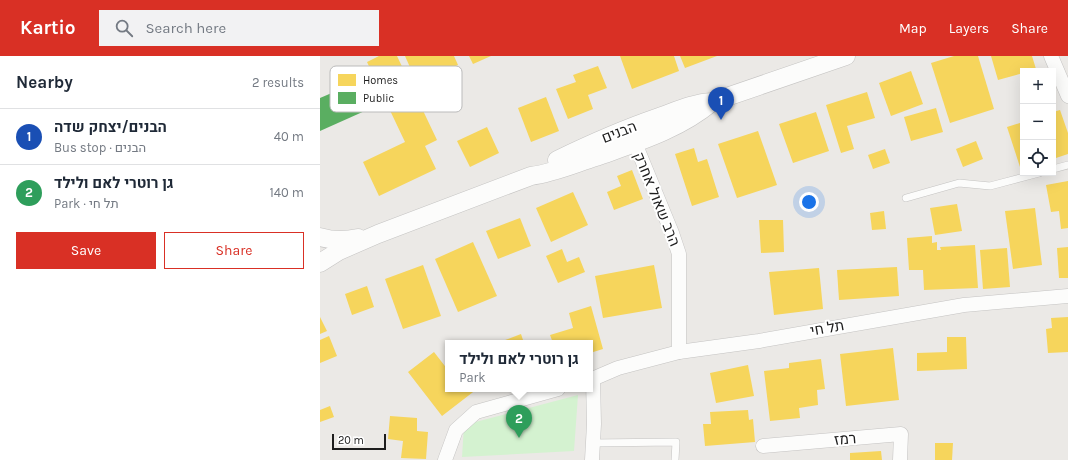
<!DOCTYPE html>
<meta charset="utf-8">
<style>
:root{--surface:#fff;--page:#f2f2f3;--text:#1f2937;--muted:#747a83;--line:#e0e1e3;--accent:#d93025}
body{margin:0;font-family:Karla,Heebo,sans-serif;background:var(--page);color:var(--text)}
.controls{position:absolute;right:12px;top:12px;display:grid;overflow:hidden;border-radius:0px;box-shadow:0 4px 16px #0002}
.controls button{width:36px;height:36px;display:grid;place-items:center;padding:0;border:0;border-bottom:1px solid var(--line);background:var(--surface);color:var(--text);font:20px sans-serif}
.scale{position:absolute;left:12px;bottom:10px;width:54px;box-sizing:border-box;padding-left:4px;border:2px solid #1d1d1d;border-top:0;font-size:11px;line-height:14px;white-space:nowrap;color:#1d1d1d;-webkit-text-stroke:3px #fff;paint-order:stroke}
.you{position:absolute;left:489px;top:146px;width:14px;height:14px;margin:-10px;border:3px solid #fff;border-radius:50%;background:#1a73e8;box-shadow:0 0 0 6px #1a73e833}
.badge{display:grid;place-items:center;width:26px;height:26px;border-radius:50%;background:var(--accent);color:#fff;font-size:13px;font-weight:700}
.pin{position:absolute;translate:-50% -33px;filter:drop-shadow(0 1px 2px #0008)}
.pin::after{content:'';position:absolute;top:21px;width:14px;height:12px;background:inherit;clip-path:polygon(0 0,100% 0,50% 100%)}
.popup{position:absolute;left:125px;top:284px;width:148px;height:52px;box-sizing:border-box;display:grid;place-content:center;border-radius:0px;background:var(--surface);filter:drop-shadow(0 1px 3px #0005);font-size:13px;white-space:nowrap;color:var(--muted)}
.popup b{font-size:15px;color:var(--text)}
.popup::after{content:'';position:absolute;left:50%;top:100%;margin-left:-8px;border:8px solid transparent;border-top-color:var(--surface)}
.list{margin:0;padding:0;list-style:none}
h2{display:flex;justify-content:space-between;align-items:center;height:52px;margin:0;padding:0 16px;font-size:17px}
h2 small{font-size:13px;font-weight:400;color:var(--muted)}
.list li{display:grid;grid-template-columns:26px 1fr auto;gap:12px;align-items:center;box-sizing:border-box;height:56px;padding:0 16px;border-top:1px solid var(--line)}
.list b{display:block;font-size:15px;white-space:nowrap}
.list p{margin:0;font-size:13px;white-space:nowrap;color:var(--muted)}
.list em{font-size:13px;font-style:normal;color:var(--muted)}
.actions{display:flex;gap:8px;padding:12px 16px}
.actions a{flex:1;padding:9px 0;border:1px solid var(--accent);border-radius:0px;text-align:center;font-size:14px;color:var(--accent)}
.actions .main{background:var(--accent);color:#fff}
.icon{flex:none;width:22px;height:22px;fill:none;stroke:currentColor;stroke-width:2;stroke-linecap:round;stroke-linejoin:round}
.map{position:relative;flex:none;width:748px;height:404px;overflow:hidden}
header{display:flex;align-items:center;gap:24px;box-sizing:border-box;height:56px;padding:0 20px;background:var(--accent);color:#fff}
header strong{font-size:19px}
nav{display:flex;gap:22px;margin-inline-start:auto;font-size:14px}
.search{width:280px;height:36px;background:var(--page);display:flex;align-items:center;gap:10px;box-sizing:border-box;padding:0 14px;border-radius:0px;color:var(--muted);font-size:15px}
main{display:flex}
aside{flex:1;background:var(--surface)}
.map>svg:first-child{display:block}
.park{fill:#d4f2d0}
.homes{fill:#f6d55c}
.public{fill:#5aae61}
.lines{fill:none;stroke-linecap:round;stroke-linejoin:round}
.service-casing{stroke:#c4c3c2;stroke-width:8}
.minor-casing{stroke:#c4c3c2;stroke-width:15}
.tertiary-casing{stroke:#c4c3c2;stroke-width:19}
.service{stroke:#fcfcfb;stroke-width:7}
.minor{stroke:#fcfcfb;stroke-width:14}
.tertiary{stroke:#fcfcfb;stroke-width:18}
.labels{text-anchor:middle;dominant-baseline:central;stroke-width:4;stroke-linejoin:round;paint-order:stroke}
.street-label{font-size:15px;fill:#1d1d1d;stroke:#fff}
.key{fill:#fff;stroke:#bbb;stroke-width:1}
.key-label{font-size:11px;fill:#1d1d1d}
</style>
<header>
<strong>Kartio</strong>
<div class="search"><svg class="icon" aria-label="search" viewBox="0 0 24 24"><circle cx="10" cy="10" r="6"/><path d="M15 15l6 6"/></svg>Search here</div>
<nav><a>Map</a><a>Layers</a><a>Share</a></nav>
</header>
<main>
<aside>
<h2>Nearby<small>2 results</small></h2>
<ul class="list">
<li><span class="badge" style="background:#1a4fb4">1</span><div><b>הבנים/יצחק שדה</b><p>Bus stop · הבנים</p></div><em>40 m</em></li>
<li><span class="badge" style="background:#2e9e5b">2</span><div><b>גן רוטרי לאם ולילד</b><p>Park · תל חי</p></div><em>140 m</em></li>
</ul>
<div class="actions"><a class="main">Save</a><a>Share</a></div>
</aside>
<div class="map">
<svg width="748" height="404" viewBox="0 0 748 404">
<rect width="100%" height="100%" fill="#ebe9e6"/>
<polygon class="park" points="258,339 254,395 142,401 144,369"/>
<g class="homes">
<polygon points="59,0 77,0 117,84 105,90 116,113 59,140 43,106 85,86 47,6"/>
<polygon points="85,0 134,0 138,9 97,27"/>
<polygon points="149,0 171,0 153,8"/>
<polygon points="300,0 354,0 359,15 312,33"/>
<polygon points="360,0 397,0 365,12"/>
<polygon points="634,0 658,0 674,53 630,67 611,7"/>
<polygon points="671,0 712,0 716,13 703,15 703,17 678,24"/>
<polygon points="278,10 287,32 268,39 273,53 248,63 236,33 256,26 253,19"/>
<polygon points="591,15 603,48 571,60 559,27"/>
<polygon points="547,36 555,62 527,70 534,93 521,97 506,49"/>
<polygon points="226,41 239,75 211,86 198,52"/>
<polygon points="616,52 623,76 591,85 584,61"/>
<polygon points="740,54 748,77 748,98 733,103 733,56"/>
<polygon points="496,56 509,95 473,107 459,68"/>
<polygon points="703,66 703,113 701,114 687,71"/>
<polygon points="167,71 179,97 150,111 137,85"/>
<polygon points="438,75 457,129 417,142 398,88"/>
<polygon points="656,85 663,103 643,111 636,93"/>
<polygon points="374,92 378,106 387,103 399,141 372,150 355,98"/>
<polygon points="565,93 570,107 553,113 548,99"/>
<polygon points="312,114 323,143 294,154 287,136 301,130 297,120"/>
<polygon points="748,125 748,172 741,173 739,155 731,156 726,129"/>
<polygon points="253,136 268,169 231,186 216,152"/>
<polygon points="637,148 642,175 615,179 610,152"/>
<polygon points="715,152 722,209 693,213 685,155"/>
<polygon points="564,155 566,173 552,174 550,157"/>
<polygon points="200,162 211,190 178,203 166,175"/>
<polygon points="439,164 463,164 464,196 441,197"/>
<polygon points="612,180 612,187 617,186 617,194 621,194 620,191 655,189 658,232 604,234 603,214 589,214 587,182"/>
<polygon points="153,186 177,240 138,256 115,203"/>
<polygon points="748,191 748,222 739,222 737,192"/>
<polygon points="687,192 690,231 663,233 660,194"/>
<polygon points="242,193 247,206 259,201 265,216 238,227 226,200"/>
<polygon points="103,209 121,260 83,273 65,223"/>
<polygon points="334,209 342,252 283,262 275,220"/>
<polygon points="577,211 579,240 519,244 517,214"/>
<polygon points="499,212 503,253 454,259 449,216"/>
<polygon points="47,230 54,251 32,259 25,238"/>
<polygon points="271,250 283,293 270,297 270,287 233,287 230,279 253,272 249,257"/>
<polygon points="0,261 7,275 0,278"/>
<polygon points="748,261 748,296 728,297 726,273 732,272 731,262"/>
<polygon points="201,278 204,287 177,287"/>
<polygon points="9,280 17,300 0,307 0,284"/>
<polygon points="627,281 646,281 647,313 597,315 597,297 627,296"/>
<polygon points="573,292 579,344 526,350 520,298"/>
<polygon points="114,296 128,314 128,333 157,333 122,360 88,316"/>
<polygon points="501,303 505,333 497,334 498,349 479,352 480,362 450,365 444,315 469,312 469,307"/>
<polygon points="428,309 434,340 396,347 390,317"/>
<polygon points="10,350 14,361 0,366 0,354"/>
<polygon points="428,354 429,364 433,363 435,386 385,390 383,368 391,368 390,356"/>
<polygon points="70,360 97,362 97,375 108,376 106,403 81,402 83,385 68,383"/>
<polygon points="615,387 633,387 632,404 615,404"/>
<polygon points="561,395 562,404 530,404 530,397"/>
</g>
<polygon class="public" points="35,27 47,54 0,75 0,42"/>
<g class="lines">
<g class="service-casing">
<g id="service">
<polyline points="733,113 748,109"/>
<polyline points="586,142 639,127 670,130 719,117"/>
<polyline points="273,387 356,386 355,404"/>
</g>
</g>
<g class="minor-casing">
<g id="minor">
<polyline points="731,0 748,40"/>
<polyline points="315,87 352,177 359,198 359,296"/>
<polyline points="270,324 298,312 359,296 439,285 644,249 748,240"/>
<polyline points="443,390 581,378 580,404"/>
<polyline points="125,404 136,374 156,356 238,333"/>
<polyline points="272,404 274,368 273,323"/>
</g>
</g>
<g class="tertiary-casing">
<g id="tertiary">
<path d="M237,104C270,88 304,73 339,61C356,55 373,47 392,46L526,0"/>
<path d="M0,181C13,185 25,185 38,182"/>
<path d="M0,207L19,195L58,178L211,120C234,117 254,108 276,101C315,87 359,74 392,46"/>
</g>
</g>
<use href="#service" class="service"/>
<use href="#minor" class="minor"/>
<use href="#tertiary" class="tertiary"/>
</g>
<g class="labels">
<g class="street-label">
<text transform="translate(299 76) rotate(-21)">הבנים</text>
<text transform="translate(337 143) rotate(68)">הרב שאול אחרק</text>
<text transform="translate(507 272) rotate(-10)">תל חי</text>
<text transform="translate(525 383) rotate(-5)">רמז</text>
</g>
</g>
<rect x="10" y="10" width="132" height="46" rx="6" class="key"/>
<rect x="18" y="18" width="18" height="12" fill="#f6d55c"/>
<rect x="18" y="36" width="18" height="12" fill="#5aae61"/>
<g class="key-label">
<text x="43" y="28">Homes</text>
<text x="43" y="46">Public</text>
</g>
</svg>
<div class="controls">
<button>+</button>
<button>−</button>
<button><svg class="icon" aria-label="locate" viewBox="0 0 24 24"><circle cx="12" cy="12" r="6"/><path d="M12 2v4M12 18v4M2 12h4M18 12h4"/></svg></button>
</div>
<div class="scale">20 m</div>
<div class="you"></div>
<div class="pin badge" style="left:401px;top:64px;background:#1a4fb4">1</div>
<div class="pin badge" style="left:199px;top:382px;background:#2e9e5b">2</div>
<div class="popup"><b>גן רוטרי לאם ולילד</b>Park</div>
</div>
</main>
